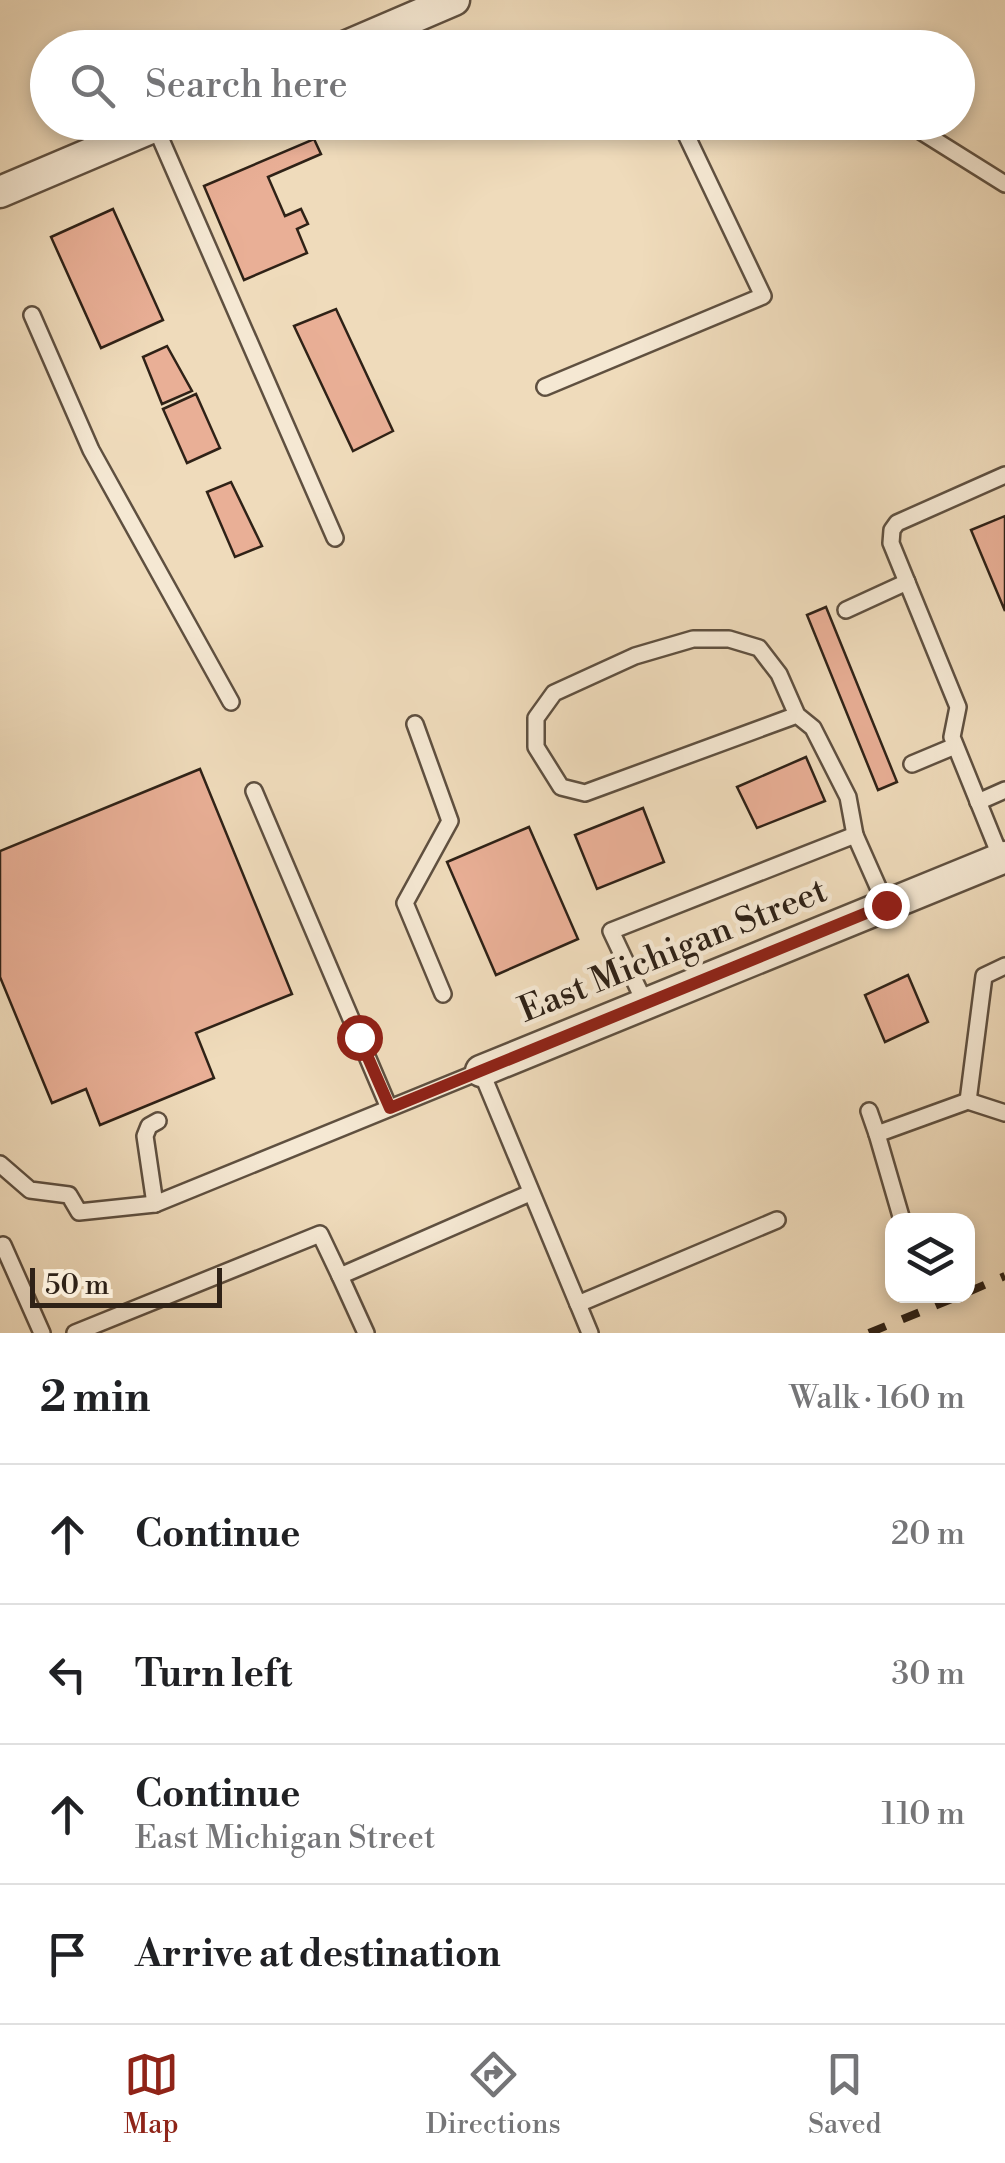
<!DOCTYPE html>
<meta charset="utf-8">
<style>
:root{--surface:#fff;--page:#f2f2f2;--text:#202124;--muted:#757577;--line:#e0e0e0;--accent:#8f2418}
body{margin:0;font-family:"Libre Bodoni",serif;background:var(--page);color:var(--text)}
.controls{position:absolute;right:30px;bottom:30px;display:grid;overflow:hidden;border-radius:20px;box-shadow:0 5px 15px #0003}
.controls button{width:90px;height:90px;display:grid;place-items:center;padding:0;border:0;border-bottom:2px solid var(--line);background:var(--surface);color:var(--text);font:50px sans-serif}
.scale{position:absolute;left:30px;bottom:25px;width:192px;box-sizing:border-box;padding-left:10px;border:5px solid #2f2217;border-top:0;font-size:28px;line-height:35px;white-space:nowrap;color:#2f2217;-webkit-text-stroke:8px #f5e8d3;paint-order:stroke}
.stop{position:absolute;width:30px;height:30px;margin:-22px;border:8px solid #8f2418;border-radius:50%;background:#fff}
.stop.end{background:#8f2418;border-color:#fff;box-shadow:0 2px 10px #0008}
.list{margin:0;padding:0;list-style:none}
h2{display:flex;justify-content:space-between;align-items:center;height:130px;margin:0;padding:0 40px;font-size:42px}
h2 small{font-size:32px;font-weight:400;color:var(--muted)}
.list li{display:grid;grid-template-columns:65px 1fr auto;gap:30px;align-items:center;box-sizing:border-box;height:140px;padding:0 40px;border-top:2px solid var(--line)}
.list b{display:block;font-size:38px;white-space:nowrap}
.list p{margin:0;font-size:32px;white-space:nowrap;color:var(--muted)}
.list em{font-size:32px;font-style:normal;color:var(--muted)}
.icon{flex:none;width:55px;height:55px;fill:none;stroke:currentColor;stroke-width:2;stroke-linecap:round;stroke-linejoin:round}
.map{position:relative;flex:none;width:1005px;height:1333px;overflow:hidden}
.search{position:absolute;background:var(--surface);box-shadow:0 5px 15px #0003;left:30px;right:30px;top:30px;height:110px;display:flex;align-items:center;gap:25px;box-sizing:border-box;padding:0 35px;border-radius:55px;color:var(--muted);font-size:38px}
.sheet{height:690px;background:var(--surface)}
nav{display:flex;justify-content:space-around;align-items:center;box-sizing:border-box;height:140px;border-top:2px solid var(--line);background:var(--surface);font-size:28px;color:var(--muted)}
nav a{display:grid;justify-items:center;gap:5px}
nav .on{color:var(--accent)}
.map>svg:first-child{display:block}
.building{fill:#e9af96;stroke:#2f2217;stroke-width:2.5}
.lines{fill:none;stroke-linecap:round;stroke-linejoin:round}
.service-casing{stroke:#5f5040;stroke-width:20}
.minor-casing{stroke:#5f5040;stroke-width:35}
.service{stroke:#f5e8d3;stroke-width:15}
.minor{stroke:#f5e8d3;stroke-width:30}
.rail{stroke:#2f2217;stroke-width:8;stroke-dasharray:18 18;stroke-linecap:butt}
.route{stroke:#8f2418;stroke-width:12}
.labels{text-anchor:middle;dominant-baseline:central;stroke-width:9;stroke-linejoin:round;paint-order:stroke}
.street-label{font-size:35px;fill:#2f2217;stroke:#f5e8d3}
</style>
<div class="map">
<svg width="1005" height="1333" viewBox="0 0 1005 1333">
<rect width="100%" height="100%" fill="#efdbbb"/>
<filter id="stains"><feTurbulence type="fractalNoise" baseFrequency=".002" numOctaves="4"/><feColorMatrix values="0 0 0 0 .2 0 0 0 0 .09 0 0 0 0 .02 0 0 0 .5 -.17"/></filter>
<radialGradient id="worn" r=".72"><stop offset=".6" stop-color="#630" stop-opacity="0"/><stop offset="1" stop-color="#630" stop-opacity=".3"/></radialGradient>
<g class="building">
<polygon points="314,139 321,154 268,177 285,216 301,209 308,224 297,229 307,253 244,280 204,186"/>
<polygon points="113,209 163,320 101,348 51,237"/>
<polygon points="336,309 393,431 353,451 294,326"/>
<polygon points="167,346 192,391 162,404 143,357"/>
<polygon points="196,394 220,448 187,463 163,409"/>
<polygon points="231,482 262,546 235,557 207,492"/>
<polygon points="1005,516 1005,611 971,530"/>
<polygon points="826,607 897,782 878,790 807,615"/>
<polygon points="806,757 825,801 757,828 737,787"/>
<polygon points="200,769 292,994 196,1033 214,1078 100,1125 86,1089 52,1103 0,977 0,851"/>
<polygon points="643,808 664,862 597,889 575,835"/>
<polygon points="529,827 578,939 496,975 447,862"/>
<polygon points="908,975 928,1022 885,1042 865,995"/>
</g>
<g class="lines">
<g class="service-casing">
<g id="service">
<polyline points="906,122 1005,184"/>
<polyline points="155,126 335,538"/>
<polyline points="32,315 91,450 231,702"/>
<polyline points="545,387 763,296 680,122"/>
<polyline points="846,610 907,582"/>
<polyline points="797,715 585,793 561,787 536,747 536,718 554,693 635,656 693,639 729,639 759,648 779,674 797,715 813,728 848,797 855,835"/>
<polyline points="415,724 450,821 405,903 443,994"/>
<polyline points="912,764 955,746"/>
<polyline points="254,791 389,1108"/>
<polyline points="978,802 1005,790"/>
<polyline points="1001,858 952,737 958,707 891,543 892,530 897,523 1005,475"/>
<polyline points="645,1003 611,931 855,835 886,905"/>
<polyline points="968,1101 984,976 1005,966"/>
<polyline points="869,1111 877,1134 968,1101 1005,1113"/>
<polyline points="877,1134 902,1220"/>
<polyline points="0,1164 30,1190 69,1195 79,1212 155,1204 481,1071 578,1304 777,1220"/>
<polyline points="155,1204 145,1136 149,1126 158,1121"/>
<polyline points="3,1245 42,1333"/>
<polyline points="340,1276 366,1333"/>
<polyline points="578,1304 590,1333"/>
<polyline points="75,1333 320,1234 340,1276 530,1193"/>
</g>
</g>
<g class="minor-casing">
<g id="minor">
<polyline points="342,48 454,0"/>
<polyline points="0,192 165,122"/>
<polyline points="481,1071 1005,857"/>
</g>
</g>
<use href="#service" class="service"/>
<use href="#minor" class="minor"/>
<g class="rail">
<polyline points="968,1292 1005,1276"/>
<polyline points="869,1333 959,1296"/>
</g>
</g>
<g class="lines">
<polyline class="route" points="359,1037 390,1108 886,905"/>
</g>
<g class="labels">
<g class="street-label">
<text transform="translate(673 951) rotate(-22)">East Michigan Street</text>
</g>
</g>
<rect width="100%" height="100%" filter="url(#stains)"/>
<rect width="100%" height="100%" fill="url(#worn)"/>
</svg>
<div class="controls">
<button><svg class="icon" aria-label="layers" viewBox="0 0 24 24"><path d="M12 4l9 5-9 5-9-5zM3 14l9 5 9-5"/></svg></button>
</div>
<div class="scale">50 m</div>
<div class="stop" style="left:359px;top:1037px"></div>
<div class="stop end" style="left:886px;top:905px"></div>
<div class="search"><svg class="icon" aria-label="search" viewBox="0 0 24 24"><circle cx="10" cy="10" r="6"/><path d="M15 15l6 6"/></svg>Search here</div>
</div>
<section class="sheet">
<h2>2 min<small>Walk · 160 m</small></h2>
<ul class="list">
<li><svg class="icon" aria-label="ahead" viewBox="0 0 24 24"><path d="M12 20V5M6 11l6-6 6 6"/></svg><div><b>Continue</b></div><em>20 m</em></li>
<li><svg class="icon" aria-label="left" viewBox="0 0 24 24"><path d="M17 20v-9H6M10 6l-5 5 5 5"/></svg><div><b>Turn left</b></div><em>30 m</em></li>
<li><svg class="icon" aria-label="ahead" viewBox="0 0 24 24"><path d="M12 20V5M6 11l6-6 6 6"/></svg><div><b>Continue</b><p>East Michigan Street</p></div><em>110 m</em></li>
<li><svg class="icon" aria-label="arrive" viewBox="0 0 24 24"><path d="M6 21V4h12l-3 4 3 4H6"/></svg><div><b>Arrive at destination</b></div></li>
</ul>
</section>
<nav>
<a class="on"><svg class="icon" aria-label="map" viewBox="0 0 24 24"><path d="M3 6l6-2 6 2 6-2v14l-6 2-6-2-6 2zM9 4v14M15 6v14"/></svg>Map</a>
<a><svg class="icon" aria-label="directions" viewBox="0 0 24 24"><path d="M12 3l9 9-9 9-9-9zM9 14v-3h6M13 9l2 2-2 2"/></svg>Directions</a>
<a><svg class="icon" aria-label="saved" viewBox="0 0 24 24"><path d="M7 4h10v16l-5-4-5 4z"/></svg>Saved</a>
</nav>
